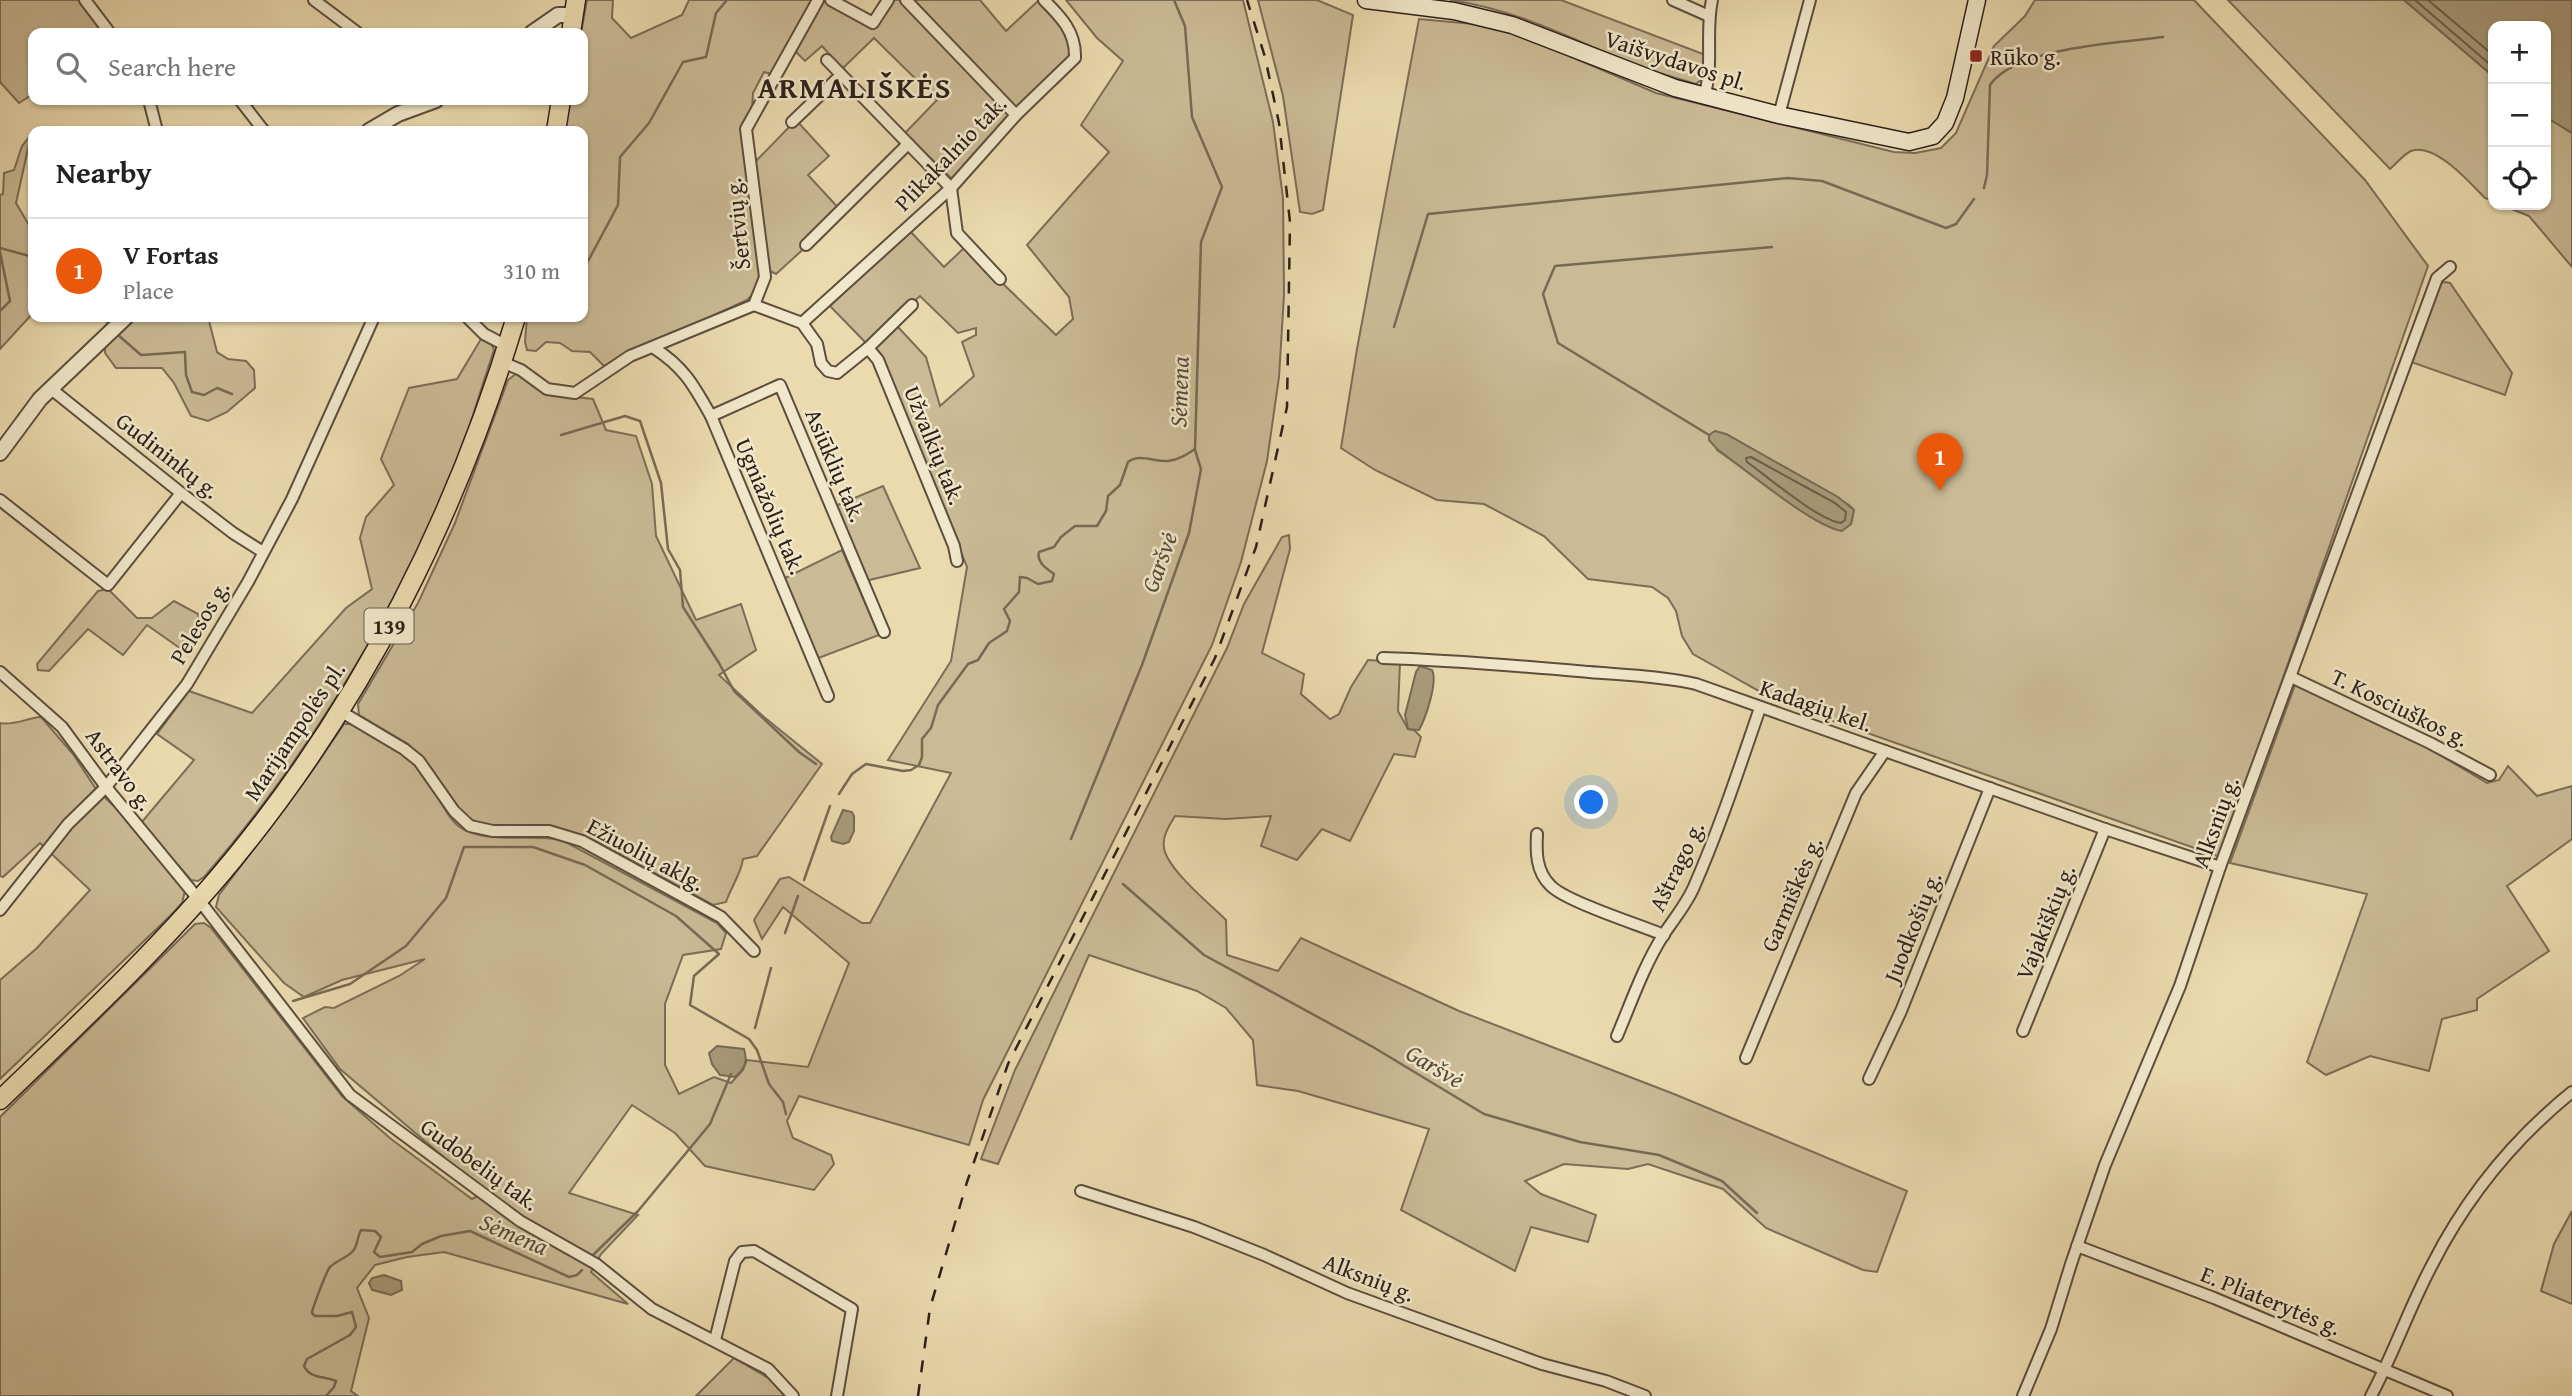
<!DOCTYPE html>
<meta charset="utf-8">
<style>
:root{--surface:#fff;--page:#f2f2f2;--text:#222;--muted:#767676;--line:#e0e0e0;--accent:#ea580c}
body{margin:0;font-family:"Gentium Book Plus",serif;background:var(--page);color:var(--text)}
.controls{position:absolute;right:21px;top:21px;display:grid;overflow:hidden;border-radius:14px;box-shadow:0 2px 5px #0004}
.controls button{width:63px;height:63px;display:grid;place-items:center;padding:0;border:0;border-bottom:2px solid var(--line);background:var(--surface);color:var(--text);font:35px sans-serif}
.you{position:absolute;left:1592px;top:803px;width:24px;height:24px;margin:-18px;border:5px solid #fff;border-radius:50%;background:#1a73e8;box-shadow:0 0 0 10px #1a73e833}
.badge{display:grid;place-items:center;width:46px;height:46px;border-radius:50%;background:var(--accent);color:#fff;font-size:23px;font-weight:700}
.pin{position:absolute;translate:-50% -58px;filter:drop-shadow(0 2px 4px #0008)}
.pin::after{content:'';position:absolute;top:37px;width:24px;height:21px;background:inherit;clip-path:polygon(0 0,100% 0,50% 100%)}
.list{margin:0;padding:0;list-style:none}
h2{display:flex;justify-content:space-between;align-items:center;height:91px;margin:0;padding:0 28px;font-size:30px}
h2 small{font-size:23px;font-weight:400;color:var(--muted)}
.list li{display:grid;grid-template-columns:46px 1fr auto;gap:21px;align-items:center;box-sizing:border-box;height:105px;padding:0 28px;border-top:2px solid var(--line)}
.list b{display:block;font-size:26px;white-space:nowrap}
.list p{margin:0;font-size:23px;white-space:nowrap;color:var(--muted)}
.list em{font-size:23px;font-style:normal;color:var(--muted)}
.icon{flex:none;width:38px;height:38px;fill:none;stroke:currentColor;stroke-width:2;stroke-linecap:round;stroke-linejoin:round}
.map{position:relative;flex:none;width:2572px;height:1396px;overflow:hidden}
.search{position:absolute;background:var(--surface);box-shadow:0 2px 5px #0004;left:28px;top:28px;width:560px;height:77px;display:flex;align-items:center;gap:18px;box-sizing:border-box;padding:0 24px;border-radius:14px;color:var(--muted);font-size:26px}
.panel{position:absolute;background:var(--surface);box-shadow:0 2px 5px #0004;left:28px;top:126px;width:560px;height:196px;border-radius:14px}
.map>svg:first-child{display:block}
.green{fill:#caba95;stroke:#7b6d57;stroke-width:2;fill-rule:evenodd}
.water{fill:#a99b7b;stroke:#776a54;stroke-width:2}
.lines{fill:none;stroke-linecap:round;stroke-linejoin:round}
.shore{stroke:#6a5e4a;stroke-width:2}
.stream{stroke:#776a54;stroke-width:2.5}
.minor-casing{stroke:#5c4e3e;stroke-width:14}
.tertiary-casing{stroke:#5c4e3e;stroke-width:18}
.secondary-casing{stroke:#2c2019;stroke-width:19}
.primary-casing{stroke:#2c2019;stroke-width:21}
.minor{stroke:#f1e7ca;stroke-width:10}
.tertiary{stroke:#f1e7ca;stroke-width:14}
.secondary{stroke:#f1e7ca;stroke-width:16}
.primary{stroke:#eadaae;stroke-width:18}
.rail{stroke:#2c2019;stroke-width:2.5;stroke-dasharray:12 12;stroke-linecap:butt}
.poi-dot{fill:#8f2418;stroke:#f1e7ca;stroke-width:2.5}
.labels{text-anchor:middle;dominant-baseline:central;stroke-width:5;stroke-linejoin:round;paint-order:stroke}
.shield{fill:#f1e7ca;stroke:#675c4e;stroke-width:2}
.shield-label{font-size:21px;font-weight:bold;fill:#2c2019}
.poi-label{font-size:23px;fill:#2c2019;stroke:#f1e7ca;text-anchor:start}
.street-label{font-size:23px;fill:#2c2019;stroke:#f1e7ca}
.water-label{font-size:24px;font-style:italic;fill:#584b3b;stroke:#f1e7ca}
.district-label{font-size:30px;font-weight:bold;letter-spacing:2px;fill:#2c2019;stroke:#f1e7ca}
</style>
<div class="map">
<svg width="2572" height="1396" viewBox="0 0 2572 1396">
<rect width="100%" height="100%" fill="#eadaae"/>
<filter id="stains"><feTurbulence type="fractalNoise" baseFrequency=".00286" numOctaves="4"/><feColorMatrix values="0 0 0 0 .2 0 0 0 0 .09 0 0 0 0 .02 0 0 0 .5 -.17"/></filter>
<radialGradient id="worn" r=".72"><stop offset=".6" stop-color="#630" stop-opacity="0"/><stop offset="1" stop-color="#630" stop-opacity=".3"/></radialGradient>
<g class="green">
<polygon points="0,0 81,0 105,33 33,33 33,94 19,103 0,82"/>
<polygon points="587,0 613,0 612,18 631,38 682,15 689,0 813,0 771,74 764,72 753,93 752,108 743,125 760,274 756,291 747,300 604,366 590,352 572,351 560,343 546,342 536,351 527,350 525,342 527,317 583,317 583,131 565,131 570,100 583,100 581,33"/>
<polygon points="822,0 826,0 875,27 892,0 980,0 1006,31 1039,0 1062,23 1073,57 952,179 905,133 937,100 874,38 842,69 822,46 805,61 794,50"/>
<path d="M1066,0H1243L1273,122L1283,198L1284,295L1279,377L1267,461L1241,562L1212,645L983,1100L969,1145L799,1096L787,1121L793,1138L831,1155L834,1164L814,1190L705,1166L675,1133L632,1105L569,1193L638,1215L601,1254L591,1272L628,1304L444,1252L407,1257L375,1265L357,1288L369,1318L351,1391L358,1396H0V1117L195,924L204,923L211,928L342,1096L391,1139L472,1199L485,1192L340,1069L303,1018L325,1007L334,1008L399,976L425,959L342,980L304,997L284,983L216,907L219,895L308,777L344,724H352C378,739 406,752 425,776C438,792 447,824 467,831C496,843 531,834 562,840L717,923L726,933L721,949L683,955L665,1004V1065L679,1094L714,1077L731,1083L743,1070L747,1060L808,1067L849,963L783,907L762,939L754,920L780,879L789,877L862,923H870L951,773L888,760L951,661L967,567L884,361L875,346L897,326L926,357L940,406L974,376L962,342L976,335V328L958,333L920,296L866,343L830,306L909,230L944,267L965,247L1056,335L1073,319L1069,297L1027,245L1109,152L1081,125L1123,61L1097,38Z"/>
<polygon points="1258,0 1317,0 1353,15 1323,210 1312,214 1300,212 1283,96"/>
<path d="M1450,0H1561L1703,54C1707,65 1707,77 1696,84C1677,78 1657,73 1639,66C1574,41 1520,10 1450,0Z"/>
<path d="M2035,0H2194L2365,180L2428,266L2220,857L1802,710L1759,691L1693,654L1682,636L1676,611L1668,598L1652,587L1588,579L1544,536L1484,504L1437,500L1375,470L1341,448L1357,349L1419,19L1485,25L1525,37L1656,93L1894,152L1915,153L1941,148L1956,133L1994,46L2025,16ZM1726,434L1849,505L1854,510L1851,524L1834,529L1814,519L1717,450Z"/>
<path d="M2228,0H2404L2493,76V201L2485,198C2470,183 2435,142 2411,151C2404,154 2396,164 2390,169Z"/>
<polygon points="2546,117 2572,133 2572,267 2529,216 2502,205 2546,205"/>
<polygon points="796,120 829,156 808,175 843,213 776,274 768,270 754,163"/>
<polygon points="31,135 16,203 33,232 33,313 0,349 0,195 3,194 4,173 14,170 22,146"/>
<polygon points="2446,282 2450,283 2512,373 2505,395 2411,362 2441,283"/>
<polygon points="135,317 208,317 217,352 228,359 246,361 254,370 255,388 227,412 208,421 191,416 174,383 162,368 116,368 105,353 105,344"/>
<path d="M481,339L492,345L494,350C478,397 463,452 444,496C383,631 302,764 205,876L198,881L191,880L141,823L194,760L157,734L189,691L252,713L346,608L372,589L360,538L366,517L394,485L381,459L409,388L457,379Z"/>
<path d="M517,373L547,394L593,399L606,430L636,436L652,484L656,536L696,620L741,604L756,650L719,675L764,717L822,764L757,856L743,859C741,874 731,887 726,902L713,905L594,840L566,830L532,826L485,825L467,818L455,807L432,769L408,744L359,715L358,704L418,603L455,523L508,380Z"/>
<polygon points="883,486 920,568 865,581 835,506"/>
<path d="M1289,535L1290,549L1262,653L1304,674L1301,694L1330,719L1339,714L1351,687L1368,660L1400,662L1398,711L1408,729L1414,730L1421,737L1415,757L1394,754L1350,841L1322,829L1297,860L1261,846L1271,816L1226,819L1175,816C1169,826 1162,836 1164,848C1167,869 1210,904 1226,920L1227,955L1278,971L1301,938L1459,1011L1674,1094L1907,1191L1877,1272L1863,1270L1766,1228L1723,1189L1648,1164L1628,1169L1564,1164L1525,1181L1541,1194L1596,1215L1588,1242L1531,1227L1515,1271L1401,1210L1429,1129L1298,1091L1257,1085L1253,1040L1226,1008L1197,991L1089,955L998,1164L981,1159L1015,1070L1227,648L1244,604L1282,537Z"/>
<polygon points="842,550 879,635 816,659 783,579"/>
<polygon points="108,589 137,618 152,618 174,601 198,614 202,629 192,651 184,651 147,625 123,655 88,629 49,671 38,670 37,664 98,591"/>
<polygon points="2295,685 2430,749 2487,783 2499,780 2508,766 2537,796 2572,786 2572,839 2507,886 2549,951 2477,999 2477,1010 2442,1019 2429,1071 2370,1056 2326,1075 2307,1062 2367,894 2230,863"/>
<path d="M41,717L73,754L96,789L116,808L185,891L182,903L170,916L0,1079V980L37,948L90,890L40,843L3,877L0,876V723C13,726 27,718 41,717Z"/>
<polygon points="2572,1211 2572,1304 2541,1291 2554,1244"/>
<polygon points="734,1358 777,1383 785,1396 696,1396"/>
</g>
<g class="water">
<polygon points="2404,0 2572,0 2572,133 2546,117 2546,26 2493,26 2493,76"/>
<path d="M1715,431L1726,434L1838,497L1854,510L1851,524L1842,531C1812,526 1745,469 1717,449L1709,440V435Z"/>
<path d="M1420,666L1432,670C1438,682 1426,717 1419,730L1408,729L1405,715L1416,672Z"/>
<polygon points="843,810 852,812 854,816 854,831 849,842 843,844 832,841 831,837"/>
<path d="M717,1046L744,1049C748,1062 745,1068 735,1077L720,1075L712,1064L709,1053Z"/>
<polygon points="384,1275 401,1281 402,1290 391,1295 372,1290 369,1283 372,1278"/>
</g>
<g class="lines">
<g class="shore">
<polyline points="2415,0 2493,67"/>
<polyline points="2428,0 2493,55"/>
<path d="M1751,457L1835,503L1846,512L1845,520L1841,523C1818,520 1768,477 1747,462L1746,458Z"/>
</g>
<g class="stream">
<path d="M1984,188L1987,175L1990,85C2016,47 2119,43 2163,37"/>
<polyline points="0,248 33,257"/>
<polyline points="0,252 10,301 0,311"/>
<polyline points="587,263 618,205 620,157 649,123 683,62 706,57 716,13 727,0"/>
<polyline points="103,317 107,322"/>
<polyline points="1394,327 1428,214 1788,178 1822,181 1946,228 1956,224 1974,199"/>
<polyline points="117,334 141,355 185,352 186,375 192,392 204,395 217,388 232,394"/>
<polyline points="561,435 625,416 640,421 661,483 668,549 680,570 683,607 719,663 734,691 799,752 816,764"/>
<polyline points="1709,435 1558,343 1543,294 1555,266 1772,247"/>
<path d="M839,794L852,774L866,764L903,771L911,770L919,765L922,757V739L931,728L938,705L968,664L978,660L989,643L1007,631L1010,621L1004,609L1019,592L1020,577L1027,578L1038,584L1052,581L1054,574C1047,569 1036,562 1039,552L1054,547L1061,537L1075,526H1097L1106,511L1108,496L1120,485L1128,462C1139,453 1154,462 1168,461C1178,460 1186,455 1195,449L1201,242L1222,187L1192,117L1185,26L1174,0"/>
<polyline points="1071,839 1142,665 1189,533 1201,469 1195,450"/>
<polyline points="804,880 830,806"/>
<polyline points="1123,884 1204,955 1373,1047 1484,1114 1580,1142 1659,1155 1722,1181 1757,1213"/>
<polyline points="785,933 798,896"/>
<polyline points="293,1001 350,984 406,946 446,898 464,847 533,847 585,865 676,916 719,954 694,976 690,1005 749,1039 757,1050 769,1084 783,1102 786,1114"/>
<polyline points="755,1028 771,968"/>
<polyline points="592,1256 638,1211 710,1124 731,1074"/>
<path d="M326,1396L334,1387L336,1381C324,1376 310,1379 304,1366L307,1359L350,1335L356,1327L352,1312L337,1316H315L312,1313C312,1309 327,1270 330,1267C337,1260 347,1258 353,1251C358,1245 357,1237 361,1230L375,1231L381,1237L374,1252L380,1257L412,1252L422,1244L441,1236L470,1231L569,1277L577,1275L582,1270"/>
</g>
<g class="minor-casing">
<g id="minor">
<polyline points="85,0 110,33"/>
<polyline points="314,0 358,33"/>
<polyline points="831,0 873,23 888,0"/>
<polyline points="906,0 1016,115"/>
<polyline points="1673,0 1709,16"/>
<polyline points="827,60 951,188 957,233 1000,279"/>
<path d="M1704,97C1714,65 1705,32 1712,0"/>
<polyline points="149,100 157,131"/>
<polyline points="240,100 264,131"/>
<polyline points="1779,115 1810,0"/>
<polyline points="792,122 841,75"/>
<polyline points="806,245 908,144"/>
<polyline points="754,305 802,323 817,344 821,363 828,371 837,373 868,348 912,305"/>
<polyline points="467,317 484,334 507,346"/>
<path d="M802,323L951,188L1016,115L1075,58C1076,32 1061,17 1044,0"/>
<path d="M654,348C684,367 694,386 711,416L828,696"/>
<polyline points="868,348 878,360 954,546 957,561"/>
<polyline points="502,362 521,370 547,389 575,393 630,356 754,305 765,277 746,129 818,0"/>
<polyline points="50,388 181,493 233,533 263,552"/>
<polyline points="711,416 780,385 884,632"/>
<polyline points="0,500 108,585 181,493"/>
<path d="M1383,658C1452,660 1520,666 1589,672C1624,675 1661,676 1696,684L2105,829L2220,867"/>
<polyline points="0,672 62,727 106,787 199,900 350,1095 520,1221 596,1264 652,1309 768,1369 793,1396"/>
<polyline points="2291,677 2430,743 2490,775"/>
<polyline points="340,711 404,749 419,761 454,811 470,826 493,831 549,831 582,841 721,917 754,951"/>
<path d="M1537,834C1536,852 1536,871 1550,885C1564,901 1640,925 1664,935"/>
<polyline points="0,910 68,824 106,787 187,684 248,582 292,499 374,317"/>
<polyline points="2023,1031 2105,829"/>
<path d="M1617,1036C1631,1003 1644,965 1664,934C1674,919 1685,906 1693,889C1719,830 1739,769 1760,708"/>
<polyline points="1746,1058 1856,793 1885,751"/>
<polyline points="1869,1079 1901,1011 1990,788"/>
<polyline points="1081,1191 1194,1227 1264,1255 1347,1293 1542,1364 1606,1381 1645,1396"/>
<polyline points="2077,1246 2214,1298 2447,1396"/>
<polyline points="715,1340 735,1261 742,1252 754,1251 852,1309 837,1396"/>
<polyline points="2023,1396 2051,1329 2071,1264 2105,1165 2180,986 2220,867 2437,278 2450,267"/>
<path d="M2371,1396C2394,1353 2409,1308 2432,1265C2466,1198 2514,1139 2572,1092"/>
</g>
</g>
<g class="tertiary-casing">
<g id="tertiary">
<polyline points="532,33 558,15 573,15"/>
<polyline points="369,131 398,114 436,100"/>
<polyline points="0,453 40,399 126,317"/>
</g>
</g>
<g class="secondary-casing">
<polyline id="secondary" points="1366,0 1454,11 1512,25 1675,88 1779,115 1909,142 1933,136 1945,123 1955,98 1977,0"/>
</g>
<g class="primary-casing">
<g id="primary">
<polyline points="571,33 576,0"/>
<polyline points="556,131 561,100"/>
<path d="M0,1100C80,1023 161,947 232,861C363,702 457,515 516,317"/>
</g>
</g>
<use href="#minor" class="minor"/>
<use href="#tertiary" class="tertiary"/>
<use href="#secondary" class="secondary"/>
<use href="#primary" class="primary"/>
<polyline class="rail" points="918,1396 930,1308 967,1182 1008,1064 1215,658 1256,547 1287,407 1290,222 1279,123 1265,57 1247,0"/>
</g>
<rect class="poi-dot" x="1969" y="49" width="14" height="14" rx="3.5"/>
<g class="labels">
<rect class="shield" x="364.5" y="608.5" width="49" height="35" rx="5"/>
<g class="shield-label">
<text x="389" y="626">139</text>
</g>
<g class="poi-label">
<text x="1990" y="56">Rūko g.</text>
</g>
<g class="street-label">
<text transform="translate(1676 60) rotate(18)">Vaišvydavos pl.</text>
<text transform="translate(950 153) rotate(-46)">Plikakalnio tak.</text>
<text transform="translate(737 224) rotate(-96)">Šertvių g.</text>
<text transform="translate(935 445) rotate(68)">Užvalkių tak.</text>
<text transform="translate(168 455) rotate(38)">Gudininkų g.</text>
<text transform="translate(836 465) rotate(67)">Asiūklių tak.</text>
<text transform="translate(771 506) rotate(67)">Ugniažolių tak.</text>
<text transform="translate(199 622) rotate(-59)">Pelesos g.</text>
<text transform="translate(1816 705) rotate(19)">Kadagių kel.</text>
<text transform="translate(2400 707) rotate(26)">T. Kosciuškos g.</text>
<text transform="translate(294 731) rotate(-56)">Marijampolės pl.</text>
<text transform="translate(120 769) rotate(53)">Astravo g.</text>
<text transform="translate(2215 822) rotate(-70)">Alksnių g.</text>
<text transform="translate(646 854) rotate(28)">Ežiuolių aklg.</text>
<text transform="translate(1676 866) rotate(-64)">Aštrago g.</text>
<text transform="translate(1791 894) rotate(-67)">Garmiškės g.</text>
<text transform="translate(2045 922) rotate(-68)">Vajakiškių g.</text>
<text transform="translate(1912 927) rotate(-68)">Juodkošių g.</text>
<text transform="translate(480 1164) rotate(36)">Gudobelių tak.</text>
<text transform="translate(1369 1277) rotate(21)">Alksnių g.</text>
<text transform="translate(2271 1300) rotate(22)">E. Pliaterytės g.</text>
</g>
<g class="water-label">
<text transform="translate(1179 392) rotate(-88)">Sėmena</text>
<text transform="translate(1159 562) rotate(-70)">Garšvė</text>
<text transform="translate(1435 1066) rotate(30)">Garšvė</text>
<text transform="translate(514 1234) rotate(23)">Sėmena</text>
</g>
<g class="district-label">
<text x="855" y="87">ARMALIŠKĖS</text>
</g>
</g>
<rect width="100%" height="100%" filter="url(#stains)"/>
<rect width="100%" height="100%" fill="url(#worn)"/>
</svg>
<div class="controls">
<button>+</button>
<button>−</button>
<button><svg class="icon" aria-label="locate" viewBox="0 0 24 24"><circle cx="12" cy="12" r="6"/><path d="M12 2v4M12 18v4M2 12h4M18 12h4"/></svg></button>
</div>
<div class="you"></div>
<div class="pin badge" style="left:1940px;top:491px">1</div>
<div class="search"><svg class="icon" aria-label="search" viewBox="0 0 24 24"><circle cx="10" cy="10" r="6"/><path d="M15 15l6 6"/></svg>Search here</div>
<section class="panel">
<h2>Nearby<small></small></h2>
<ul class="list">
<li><span class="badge">1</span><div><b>V Fortas</b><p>Place</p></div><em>310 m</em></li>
</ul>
</section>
</div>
